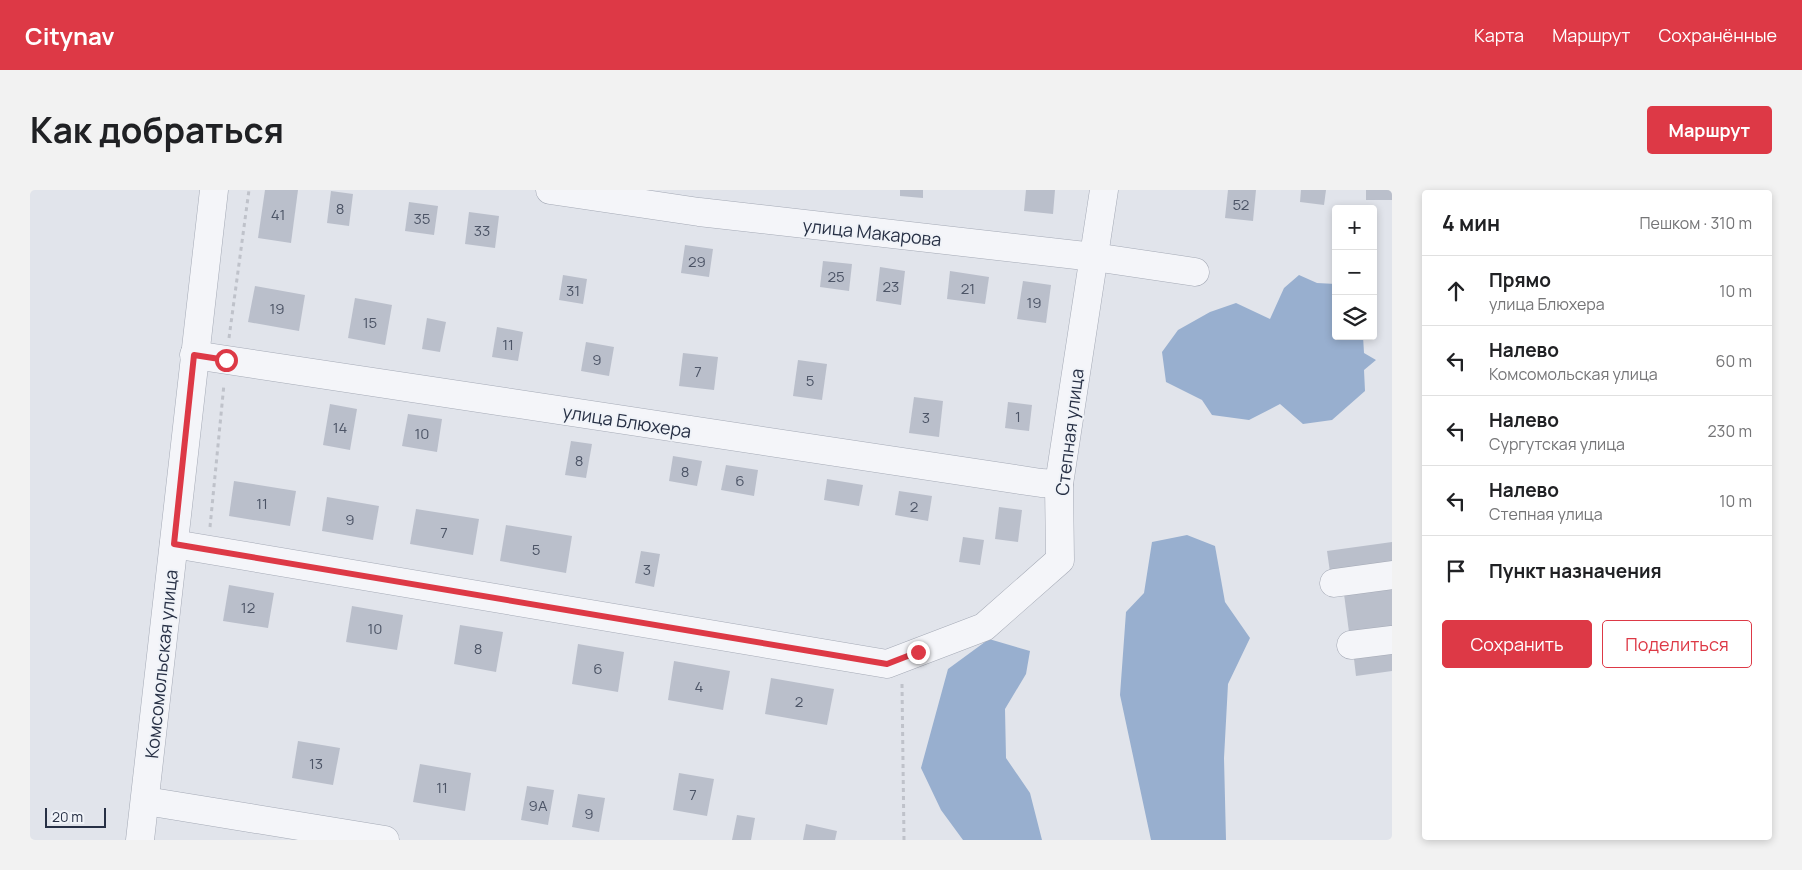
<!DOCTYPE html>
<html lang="ru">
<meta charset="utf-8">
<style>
:root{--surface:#fff;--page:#f2f2f2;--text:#202124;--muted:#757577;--line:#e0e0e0;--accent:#dd3946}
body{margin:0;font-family:Manrope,sans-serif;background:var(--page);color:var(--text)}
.controls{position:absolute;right:15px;top:15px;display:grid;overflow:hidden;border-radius:5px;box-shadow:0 2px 8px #0003}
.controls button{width:45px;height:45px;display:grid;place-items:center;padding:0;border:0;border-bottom:1px solid var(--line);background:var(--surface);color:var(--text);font:25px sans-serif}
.scale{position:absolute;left:15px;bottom:12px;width:61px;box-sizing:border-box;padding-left:5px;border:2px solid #273045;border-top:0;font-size:14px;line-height:18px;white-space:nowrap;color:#273045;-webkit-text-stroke:4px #f0f3f8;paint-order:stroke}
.stop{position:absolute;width:15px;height:15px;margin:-11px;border:4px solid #dd3946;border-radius:50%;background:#fff}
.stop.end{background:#dd3946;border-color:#fff;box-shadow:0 1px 5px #0008}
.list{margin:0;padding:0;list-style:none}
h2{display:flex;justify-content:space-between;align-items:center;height:65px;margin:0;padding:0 20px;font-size:21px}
h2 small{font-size:16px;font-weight:400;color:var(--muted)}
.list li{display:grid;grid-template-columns:32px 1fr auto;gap:15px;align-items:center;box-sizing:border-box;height:70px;padding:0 20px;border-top:1px solid var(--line)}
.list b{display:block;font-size:19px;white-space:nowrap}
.list p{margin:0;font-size:16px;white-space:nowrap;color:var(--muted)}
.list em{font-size:16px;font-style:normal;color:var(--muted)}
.actions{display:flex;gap:10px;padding:15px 20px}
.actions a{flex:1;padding:11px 0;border:1px solid var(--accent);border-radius:5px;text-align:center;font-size:18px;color:var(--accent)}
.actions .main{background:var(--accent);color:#fff}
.icon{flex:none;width:28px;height:28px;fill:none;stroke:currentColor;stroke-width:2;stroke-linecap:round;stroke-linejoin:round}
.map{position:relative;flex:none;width:1362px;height:650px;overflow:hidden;border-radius:5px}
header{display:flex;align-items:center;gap:30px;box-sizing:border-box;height:70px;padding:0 25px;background:var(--accent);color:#fff}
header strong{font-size:24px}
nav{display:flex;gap:28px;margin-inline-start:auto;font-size:18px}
.intro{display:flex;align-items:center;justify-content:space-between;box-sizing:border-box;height:120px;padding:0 30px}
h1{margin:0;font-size:35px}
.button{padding:12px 22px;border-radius:5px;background:var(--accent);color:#fff;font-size:18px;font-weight:700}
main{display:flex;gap:30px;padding:0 30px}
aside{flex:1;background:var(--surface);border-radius:5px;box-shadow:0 2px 8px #0003}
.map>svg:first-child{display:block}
.water{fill:#98afcf}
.building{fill:#babfcb}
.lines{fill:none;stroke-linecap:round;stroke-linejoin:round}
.minor-casing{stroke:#a5aab6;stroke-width:29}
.path{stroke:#bfc2ca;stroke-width:3;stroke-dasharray:4 4;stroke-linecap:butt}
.minor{stroke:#f4f5f9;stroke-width:28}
.route{stroke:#dd3946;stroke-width:6}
.labels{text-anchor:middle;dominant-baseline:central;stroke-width:4;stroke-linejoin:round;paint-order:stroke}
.number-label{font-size:15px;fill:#4c5466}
.street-label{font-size:18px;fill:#273045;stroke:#f0f3f8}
</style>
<header>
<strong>Citynav</strong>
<nav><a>Карта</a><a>Маршрут</a><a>Сохранённые</a></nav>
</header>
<div class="intro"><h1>Как добраться</h1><a class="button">Маршрут</a></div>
<main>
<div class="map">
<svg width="1362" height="650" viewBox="0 0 1362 650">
<rect width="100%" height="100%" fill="#e1e4eb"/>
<g class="water">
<polygon points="1269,85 1287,93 1306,94 1306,146 1333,146 1334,163 1346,170 1334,180 1335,201 1302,230 1273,234 1250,214 1219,230 1182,225 1172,210 1136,192 1132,162 1148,140 1180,122 1206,113 1240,129 1254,98"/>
<polygon points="1157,345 1185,356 1195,412 1220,448 1198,494 1194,568 1196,650 1121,650 1090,505 1096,422 1114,403 1122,352"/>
<polygon points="959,449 1000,461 996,484 975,519 976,568 1000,603 1012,650 933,650 911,620 891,578 918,479"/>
</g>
<g class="building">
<polygon points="235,0 268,0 261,53 228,48"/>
<polygon points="870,0 893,0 893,8 870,6"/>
<polygon points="996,0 1025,0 1023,24 994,21"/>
<polygon points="1198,0 1226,0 1223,31 1195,28"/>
<polygon points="1271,0 1296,0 1294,15 1270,12"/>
<rect x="1336" y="0" width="26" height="10"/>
<polygon points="301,1 323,4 319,36 297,33"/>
<polygon points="379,12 408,16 404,45 375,41"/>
<polygon points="439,22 469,26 465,58 435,54"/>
<polygon points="655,55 683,59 679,87 651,83"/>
<polygon points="793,71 822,74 819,101 790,97"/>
<polygon points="850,77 875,81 871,115 846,111"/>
<polygon points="920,81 959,87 955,114 917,109"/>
<polygon points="533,85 557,89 553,114 529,110"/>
<polygon points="993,91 1021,95 1016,133 987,129"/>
<polygon points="225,96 275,105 269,141 218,132"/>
<polygon points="325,108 362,115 355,155 318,148"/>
<polygon points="397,128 416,132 410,162 392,159"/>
<polygon points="467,137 493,142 488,171 462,167"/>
<polygon points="556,152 584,157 579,186 551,181"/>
<polygon points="653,163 688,167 684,200 649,196"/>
<polygon points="768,170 797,174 792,210 763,206"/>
<polygon points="884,207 913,211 909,247 879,243"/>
<polygon points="978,212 1002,215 999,241 975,238"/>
<polygon points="300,214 327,219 320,260 293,255"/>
<polygon points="378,224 412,229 407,262 372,256"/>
<polygon points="541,251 562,254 556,288 535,285"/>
<polygon points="643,266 672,271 667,296 639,291"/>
<polygon points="696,275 728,280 724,306 691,300"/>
<polygon points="797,289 833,295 829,316 794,310"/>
<polygon points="204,291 266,301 260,336 199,326"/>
<polygon points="869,301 902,306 898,331 865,325"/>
<polygon points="297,307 349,316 343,350 292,341"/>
<polygon points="969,317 992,320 988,352 965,349"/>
<polygon points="386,319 449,329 443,365 380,354"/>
<polygon points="476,335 542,346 536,383 470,371"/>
<polygon points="933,347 954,350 950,375 929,372"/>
<polygon points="1362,352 1362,374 1300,382 1297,361"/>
<polygon points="611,361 630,364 624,397 605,393"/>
<polygon points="199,395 244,403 238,438 193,431"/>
<polygon points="1362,397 1362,436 1319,442 1314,404"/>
<polygon points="322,416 373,425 367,460 316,452"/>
<polygon points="430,435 473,442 466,482 424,474"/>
<polygon points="548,454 594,462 588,502 542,494"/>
<polygon points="1362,463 1362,481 1326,486 1324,469"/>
<polygon points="644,471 700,481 693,520 638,510"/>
<polygon points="741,488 804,499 797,535 735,524"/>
<polygon points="268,551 310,558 303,595 262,588"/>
<polygon points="390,574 441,583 435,621 383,612"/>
<polygon points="649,583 684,589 677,626 643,620"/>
<polygon points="497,596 524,600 518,635 491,630"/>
<polygon points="548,604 575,608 569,642 542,637"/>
<polygon points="707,625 725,628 721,650 702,650"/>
<polygon points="776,634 807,641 805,650 773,650"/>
</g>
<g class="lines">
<g class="minor-casing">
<g id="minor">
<polyline points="520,0 669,22 1064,67 1165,82"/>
<polyline points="164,165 1011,293 1029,294"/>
<polyline points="144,354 857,474 954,437 1030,370 1029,294 1074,0"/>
<polyline points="1304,393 1362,385"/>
<polyline points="1321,455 1362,450"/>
<polyline points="116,611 355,650"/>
<polyline points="110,650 184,0"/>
</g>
</g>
<g class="path">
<polyline points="199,148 219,0"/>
<polyline points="180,337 194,194"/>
<polyline points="872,494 874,650"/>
</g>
<use href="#minor" class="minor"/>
</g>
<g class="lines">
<polyline class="route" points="196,170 164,165 144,354 857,474 888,462"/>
</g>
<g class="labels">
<g class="number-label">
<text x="1211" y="14">52</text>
<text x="310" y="18">8</text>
<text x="248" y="24">41</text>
<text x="392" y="28">35</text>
<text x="452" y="40">33</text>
<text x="667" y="71">29</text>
<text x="806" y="86">25</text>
<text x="861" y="96">23</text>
<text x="938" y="98">21</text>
<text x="543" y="100">31</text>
<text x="1004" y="112">19</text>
<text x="247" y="118">19</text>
<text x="340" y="132">15</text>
<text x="478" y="154">11</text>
<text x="567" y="169">9</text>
<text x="668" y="181">7</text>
<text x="780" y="190">5</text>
<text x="988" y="226">1</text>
<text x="896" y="227">3</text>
<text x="310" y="237">14</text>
<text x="392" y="243">10</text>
<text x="549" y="270">8</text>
<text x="655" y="281">8</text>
<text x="710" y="290">6</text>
<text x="232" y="313">11</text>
<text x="884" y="316">2</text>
<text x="320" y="329">9</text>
<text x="414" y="342">7</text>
<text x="506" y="359">5</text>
<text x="617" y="379">3</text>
<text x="218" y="417">12</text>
<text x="345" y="438">10</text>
<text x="448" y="458">8</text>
<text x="568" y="478">6</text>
<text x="669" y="496">4</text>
<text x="769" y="511">2</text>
<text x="286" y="573">13</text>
<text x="412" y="597">11</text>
<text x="663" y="604">7</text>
<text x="508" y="615">9А</text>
<text x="559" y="623">9</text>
</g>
<g class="street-label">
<text transform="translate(842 42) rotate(6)">улица Макарова</text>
<text transform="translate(597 231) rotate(9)">улица Блюхера</text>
<text transform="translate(1039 242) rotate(-83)">Степная улица</text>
<text transform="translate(131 474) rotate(-84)">Комсомольская улица</text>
</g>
</g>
</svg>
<div class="controls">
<button>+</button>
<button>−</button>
<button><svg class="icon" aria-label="layers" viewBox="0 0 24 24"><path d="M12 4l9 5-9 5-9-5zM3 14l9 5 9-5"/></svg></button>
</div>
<div class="scale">20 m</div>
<div class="stop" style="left:196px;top:170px"></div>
<div class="stop end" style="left:888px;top:462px"></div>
</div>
<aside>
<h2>4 мин<small>Пешком · 310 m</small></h2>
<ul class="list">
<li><svg class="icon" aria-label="ahead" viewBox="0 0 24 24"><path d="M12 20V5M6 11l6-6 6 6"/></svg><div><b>Прямо</b><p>улица Блюхера</p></div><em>10 m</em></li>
<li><svg class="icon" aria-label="left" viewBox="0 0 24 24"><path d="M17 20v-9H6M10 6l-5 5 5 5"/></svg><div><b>Налево</b><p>Комсомольская улица</p></div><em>60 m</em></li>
<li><svg class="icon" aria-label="left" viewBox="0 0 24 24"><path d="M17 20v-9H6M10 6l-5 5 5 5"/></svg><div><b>Налево</b><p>Сургутская улица</p></div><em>230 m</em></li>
<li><svg class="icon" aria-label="left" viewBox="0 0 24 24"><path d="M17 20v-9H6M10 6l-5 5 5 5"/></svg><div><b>Налево</b><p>Степная улица</p></div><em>10 m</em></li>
<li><svg class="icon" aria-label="arrive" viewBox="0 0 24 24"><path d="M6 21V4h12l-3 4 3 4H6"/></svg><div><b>Пункт назначения</b></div></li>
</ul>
<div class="actions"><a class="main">Сохранить</a><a>Поделиться</a></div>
</aside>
</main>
